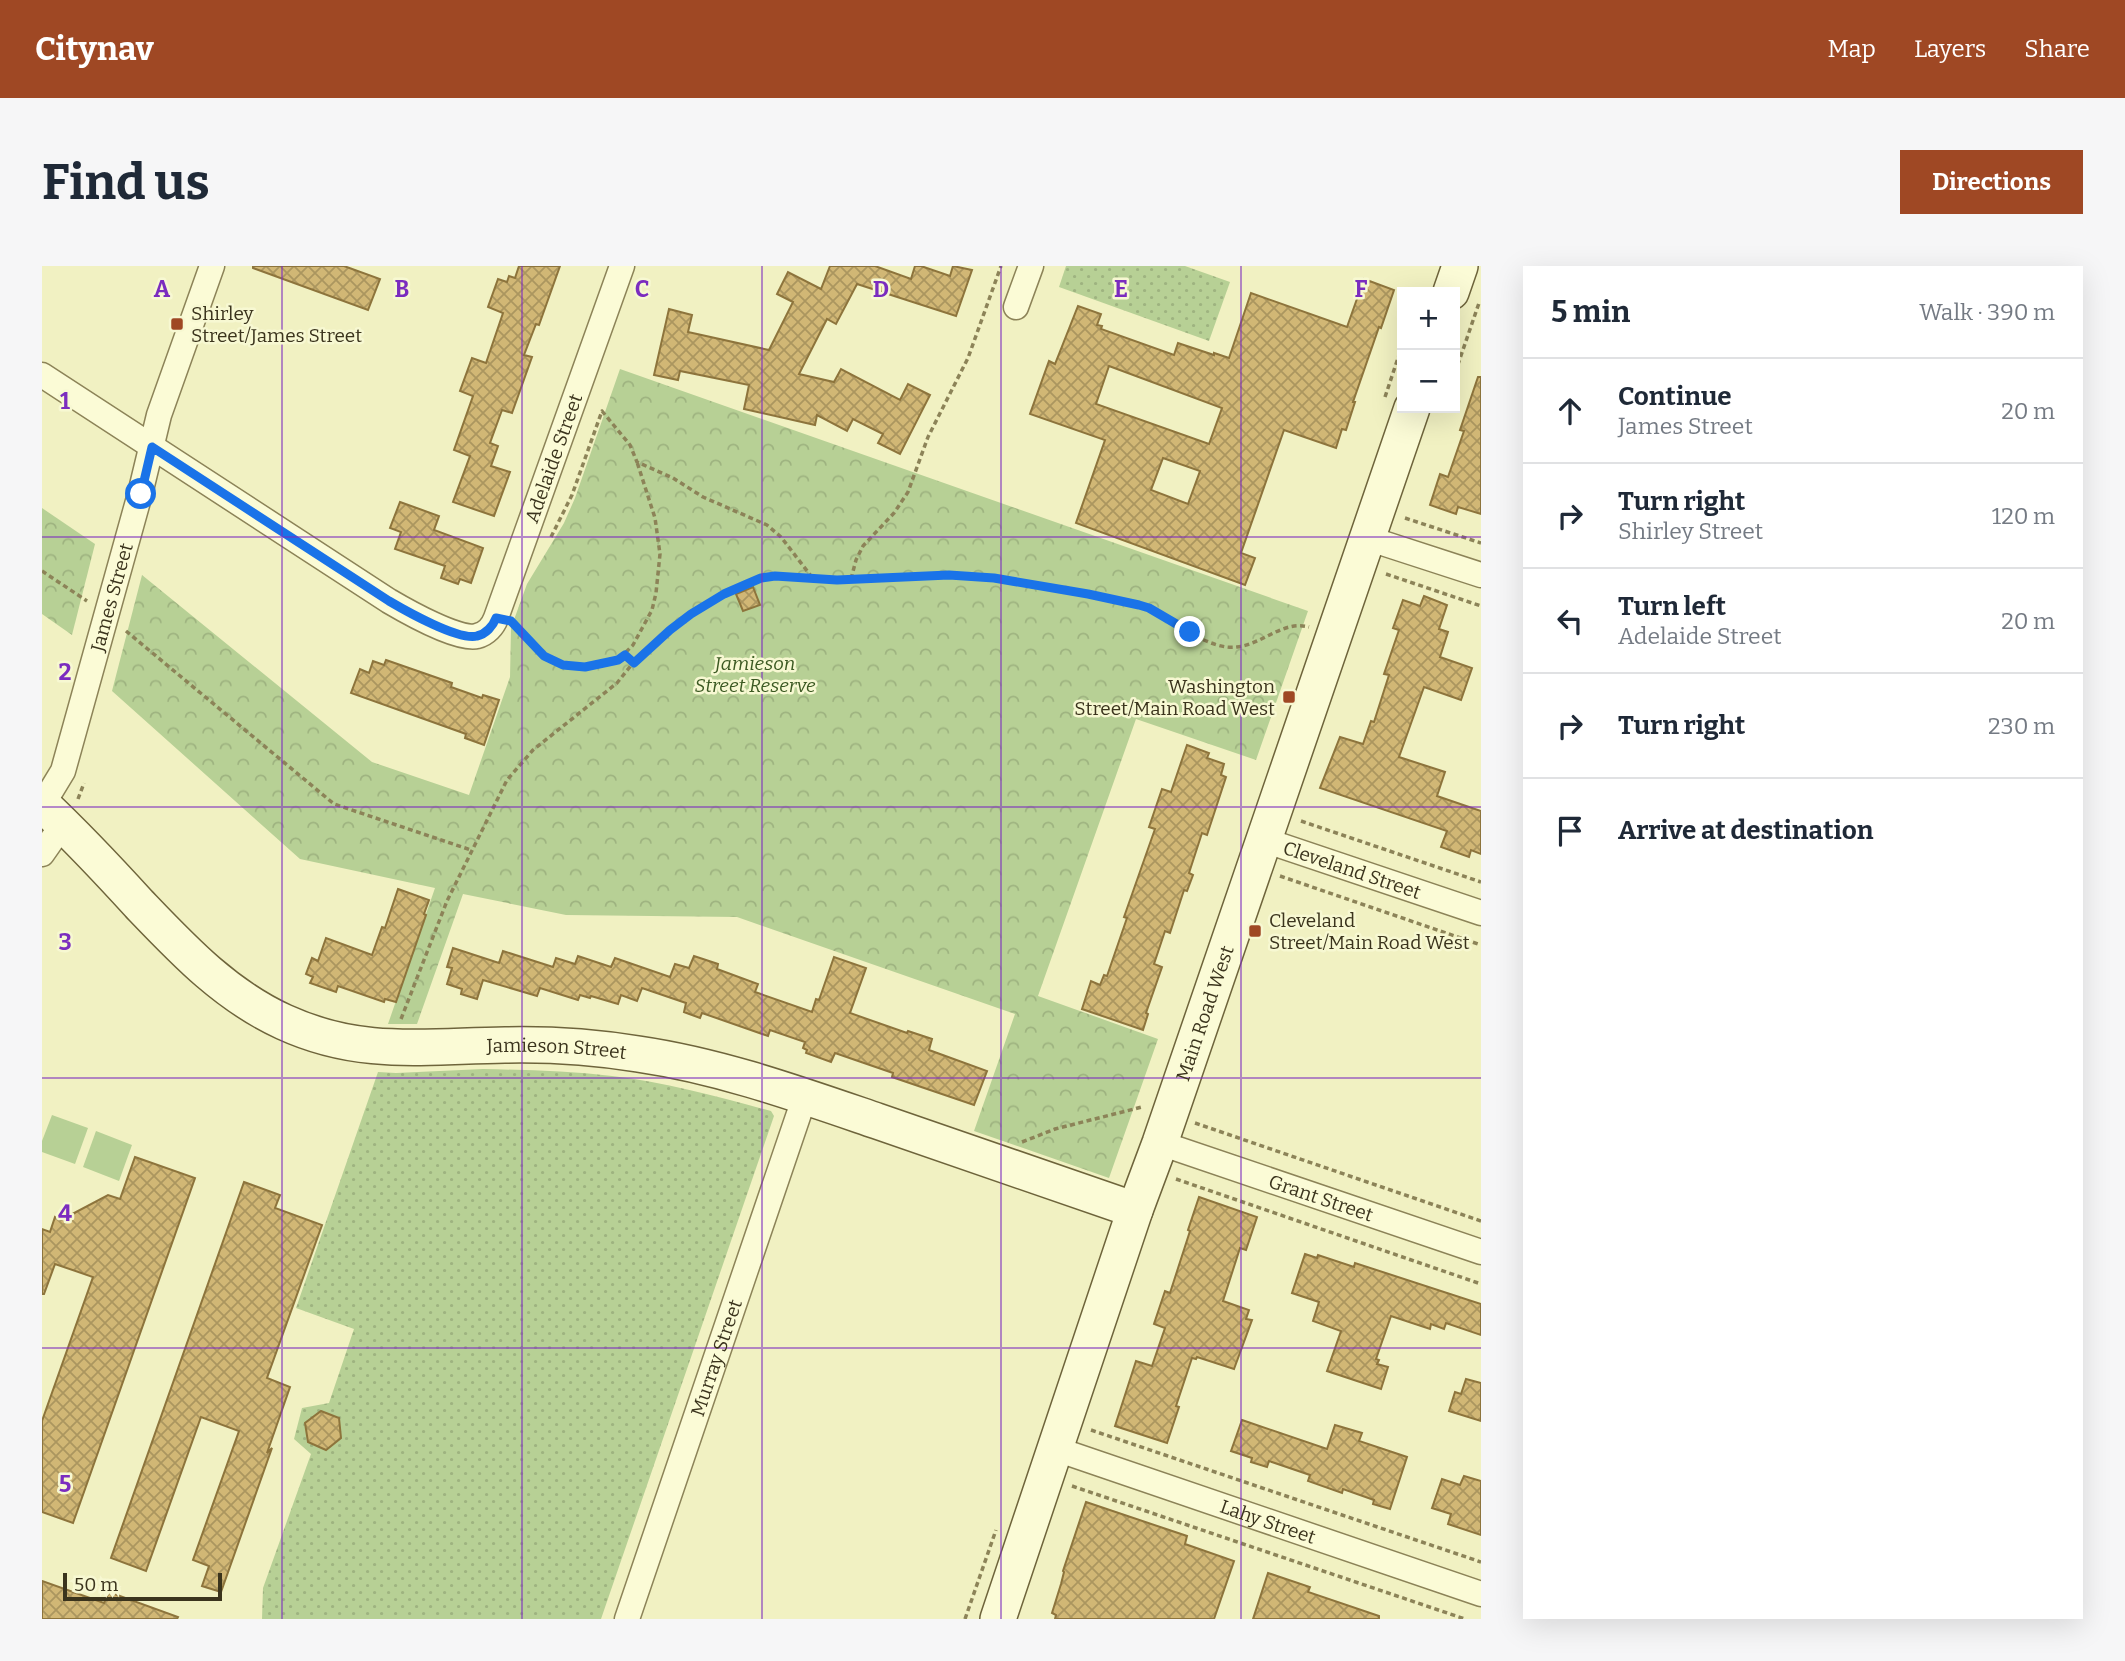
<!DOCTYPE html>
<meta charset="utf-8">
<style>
:root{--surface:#fff;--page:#f6f6f7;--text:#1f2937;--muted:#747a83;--line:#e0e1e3;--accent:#9f4824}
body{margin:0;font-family:Bitter,serif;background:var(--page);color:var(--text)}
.controls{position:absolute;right:21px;top:21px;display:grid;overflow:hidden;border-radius:0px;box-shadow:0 7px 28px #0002}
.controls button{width:63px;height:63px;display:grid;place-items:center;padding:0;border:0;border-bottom:2px solid var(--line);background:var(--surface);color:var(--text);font:35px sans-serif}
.scale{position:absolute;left:21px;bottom:18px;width:159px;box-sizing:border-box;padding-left:7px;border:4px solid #3b341d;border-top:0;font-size:19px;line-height:24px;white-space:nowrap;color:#3b341d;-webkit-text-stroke:5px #f7f8d2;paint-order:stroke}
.stop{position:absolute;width:21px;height:21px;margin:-16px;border:5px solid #1a73e8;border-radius:50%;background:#fff}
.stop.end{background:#1a73e8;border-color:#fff;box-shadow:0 2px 7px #0008}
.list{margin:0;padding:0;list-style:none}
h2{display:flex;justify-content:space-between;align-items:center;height:91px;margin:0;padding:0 28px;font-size:30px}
h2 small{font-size:23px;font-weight:400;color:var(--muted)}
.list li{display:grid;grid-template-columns:46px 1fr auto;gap:21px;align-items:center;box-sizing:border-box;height:105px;padding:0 28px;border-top:2px solid var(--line)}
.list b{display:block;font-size:26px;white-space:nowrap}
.list p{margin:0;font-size:23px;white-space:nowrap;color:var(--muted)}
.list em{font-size:23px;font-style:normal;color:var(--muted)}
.icon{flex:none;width:38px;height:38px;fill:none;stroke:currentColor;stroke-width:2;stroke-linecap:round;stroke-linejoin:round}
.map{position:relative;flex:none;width:1439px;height:1353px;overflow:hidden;border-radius:0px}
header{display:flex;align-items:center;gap:42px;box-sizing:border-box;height:98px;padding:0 35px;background:var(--accent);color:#fff}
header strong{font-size:33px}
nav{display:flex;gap:38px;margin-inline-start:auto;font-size:24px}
.intro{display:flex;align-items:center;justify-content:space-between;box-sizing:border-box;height:168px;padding:0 42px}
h1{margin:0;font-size:49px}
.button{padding:18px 32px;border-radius:0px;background:var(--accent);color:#fff;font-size:24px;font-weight:700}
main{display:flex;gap:42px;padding:0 42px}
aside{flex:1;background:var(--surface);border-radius:0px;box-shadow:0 7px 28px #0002}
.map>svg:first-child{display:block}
.grass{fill:url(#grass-dots)}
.park{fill:url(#park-crowns)}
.pitch{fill:#b7d095}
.building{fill:url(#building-cross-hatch);stroke:#8d743c;stroke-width:2;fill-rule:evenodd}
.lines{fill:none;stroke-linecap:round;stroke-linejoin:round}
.street-casing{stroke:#8c8358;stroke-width:27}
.secondary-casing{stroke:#6e643b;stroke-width:38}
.path{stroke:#8c8358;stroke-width:3.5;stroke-dasharray:5 3.5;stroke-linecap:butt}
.street{stroke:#fbfbd6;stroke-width:24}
.secondary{stroke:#fbfbd6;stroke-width:35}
.route{stroke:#1a73e8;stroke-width:9}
.grid{fill:none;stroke:#7b2cbf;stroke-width:2;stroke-opacity:0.55}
.poi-dot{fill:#9f4824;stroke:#f7f8d2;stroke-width:2.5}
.labels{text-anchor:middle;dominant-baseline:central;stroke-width:5;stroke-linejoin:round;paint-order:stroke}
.poi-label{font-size:19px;fill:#3b341d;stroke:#f7f8d2;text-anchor:start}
.street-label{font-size:19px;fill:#3b341d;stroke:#f7f8d2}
.park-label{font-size:19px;font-style:italic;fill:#3b5922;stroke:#f7f8d2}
.grid-label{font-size:23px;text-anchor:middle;font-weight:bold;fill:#7b2cbf;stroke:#f7f8d2;stroke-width:5;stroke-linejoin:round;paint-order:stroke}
</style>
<header>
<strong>Citynav</strong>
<nav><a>Map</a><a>Layers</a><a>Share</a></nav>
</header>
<div class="intro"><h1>Find us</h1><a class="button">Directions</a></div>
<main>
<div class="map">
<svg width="1439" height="1353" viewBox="0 0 1439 1353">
<defs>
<pattern id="grass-dots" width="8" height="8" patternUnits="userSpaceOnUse" patternTransform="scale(1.75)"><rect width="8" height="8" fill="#b7d095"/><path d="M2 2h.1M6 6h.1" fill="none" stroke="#9eb380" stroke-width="1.8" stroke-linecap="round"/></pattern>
<pattern id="park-crowns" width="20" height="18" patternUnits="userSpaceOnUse" patternTransform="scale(1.75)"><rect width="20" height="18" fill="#b7d095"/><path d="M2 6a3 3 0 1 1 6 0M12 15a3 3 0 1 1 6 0" fill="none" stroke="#9eb380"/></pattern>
<pattern id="building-cross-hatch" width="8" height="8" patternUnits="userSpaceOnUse" patternTransform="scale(1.75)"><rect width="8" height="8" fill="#d1b775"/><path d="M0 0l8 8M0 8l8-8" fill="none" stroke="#ab965f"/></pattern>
</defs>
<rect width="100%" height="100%" fill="#f1f1c2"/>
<g class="grass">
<polygon points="1024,0 1143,0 1188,16 1167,75 1017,21"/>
<path d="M441,803C484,804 527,805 570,810C624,816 676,831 729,845L732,850L559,1353H220L221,1322L269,1188L252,1173L260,1142L287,1137L312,1063L254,1042L336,806L354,807Z"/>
</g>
<g class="park">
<polygon points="578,103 1266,345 1214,494 1094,453 996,730 1116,773 1067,912 932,865 973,748 695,651 524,649 421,628 375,758 346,758 393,622 258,593 70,425 100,309 330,496 427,529 468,411 469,362 485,318 522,257 533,232"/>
<polygon points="0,242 53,278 30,369 0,348"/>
</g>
<g class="pitch">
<polygon points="10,849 46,862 33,898 0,886 0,875"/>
<polygon points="54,865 90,879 77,915 41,901"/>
</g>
<g class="building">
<polygon points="211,0 302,0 338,13 326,44 211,2"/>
<polygon points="477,0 518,0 497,59 494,58 482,89 490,91 470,147 460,144 448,177 456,180 449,200 468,206 452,250 411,236 428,190 412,184 431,130 418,125 430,92 444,97 461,47 446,41 456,13 465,16 467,10 473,12"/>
<polygon points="788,0 833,0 869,13 873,0 879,0 908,10 911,0 930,4 914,50 815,18 794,58 785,53 757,108 792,116 799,103 858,134 866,118 888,129 858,188 836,177 841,168 811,153 805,165 775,149 773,159 702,143 707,119 638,105 636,114 612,109 627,43 650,49 646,66 727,84 751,36 735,28 746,6 779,23"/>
<path d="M1322,13L1352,24L1339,62L1337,61L1311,136H1313L1304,164L1300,163L1294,182L1242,164L1199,287L1213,292L1203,319L1034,257L1063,174L988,148L1007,95L1013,98L1036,40L1059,48L1055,59L1060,60L1059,63L1132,89L1136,77L1172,89V87L1187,92L1209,27L1305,61ZM1067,100L1180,142L1167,178L1054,138ZM1121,192L1158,205L1146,238L1109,224Z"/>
<polygon points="1436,111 1439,111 1439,248 1416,241 1414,248 1388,239 1398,208 1406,211 1422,165 1418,164"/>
<polygon points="358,236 397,250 392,264 441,282 429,317 418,313 416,318 399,312 403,300 353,283 359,266 348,262"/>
<polygon points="711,321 718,339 701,345 694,328"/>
<polygon points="1382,330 1405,339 1397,363 1406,366 1398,391 1430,402 1419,434 1382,421 1357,491 1403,506 1395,530 1439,545 1439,588 1429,584 1427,591 1399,581 1405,565 1278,522 1298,471 1321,478 1329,455 1332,456 1347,409 1342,408 1357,364 1351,362 1361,334 1378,340"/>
<polygon points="344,394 410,417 409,421 440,432 441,429 457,434 442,479 423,472 424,468 309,427 318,403 327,407 331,395 342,399"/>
<polygon points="1145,479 1167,487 1165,492 1182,498 1179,509 1184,511 1165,569 1160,567 1147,607 1151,609 1145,625 1142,624 1128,667 1123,665 1112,698 1120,701 1104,747 1106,748 1101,764 1040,743 1049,715 1058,719 1062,709 1065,710 1085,652 1082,651 1113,563 1107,561 1120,523 1129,526"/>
<polygon points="356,623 387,634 382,648 384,649 354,736 343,733 342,736 296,720 294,726 268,717 271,711 264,708 270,692 276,695 284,672 330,689 340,661 343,662"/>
<polygon points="411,682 457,697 461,685 511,701 514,692 533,698 536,690 569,701 573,692 628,711 633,698 647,702 652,690 676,698 675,703 716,718 713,726 770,746 774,733 777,734 792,691 824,702 808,747 865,767 866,765 890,773 887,784 945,805 932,839 850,811 851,807 793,787 789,796 764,787 765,784 761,782 763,776 728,764 726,770 660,747 658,752 642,746 644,737 600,722 595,735 579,729 576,738 549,730 548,732 538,729 536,734 498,722 495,730 441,714 435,733 419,728 420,723 405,718 410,702 405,701"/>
<polygon points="93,891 153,912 31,1257 0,1246 0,1155 51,1011 13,998 2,1028 0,1028 0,963 8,966 13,951 19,954 66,929 78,933"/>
<polygon points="202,916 238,929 233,942 280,959 225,1112 248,1121 225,1187 230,1182 179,1326 160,1320 167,1300 151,1294 197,1165 159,1151 104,1305 69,1292"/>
<polygon points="1157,931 1215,951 1204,984 1198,982 1181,1035 1207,1044 1204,1053 1210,1054 1192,1103 1155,1091 1154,1093 1150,1092 1134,1140 1137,1141 1125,1177 1073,1160 1094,1095 1110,1100 1123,1062 1112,1058 1123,1025 1128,1027 1148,965 1146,964"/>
<polygon points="1263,988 1275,992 1276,989 1312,1001 1313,997 1439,1038 1439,1069 1404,1057 1402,1063 1389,1058 1388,1063 1349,1050 1334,1093 1337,1094 1335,1098 1346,1101 1339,1123 1285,1105 1299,1065 1271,1055 1277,1036 1250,1027"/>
<polygon points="1424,1113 1439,1117 1439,1155 1407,1145 1413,1126 1419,1128"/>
<polygon points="279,1145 297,1152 299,1172 284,1184 266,1176 263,1157"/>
<polygon points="1200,1154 1285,1183 1293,1159 1320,1167 1317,1175 1365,1191 1348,1243 1331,1238 1332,1234 1301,1223 1300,1227 1266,1215 1268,1209 1227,1195 1225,1201 1209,1196 1210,1192 1189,1185"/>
<polygon points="1422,1210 1439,1215 1439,1269 1406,1258 1409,1248 1390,1242 1400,1213 1418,1219"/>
<polygon points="1044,1236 1145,1270 1143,1278 1192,1295 1172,1353 1013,1353 1014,1349 1010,1347 1019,1318 1022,1306 1021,1305"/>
<polygon points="1226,1307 1268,1321 1266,1326 1337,1350 1337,1353 1211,1353"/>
<polygon points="0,1315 62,1337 67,1326 136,1351 135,1353 0,1353"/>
</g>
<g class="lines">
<g class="street-casing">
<g id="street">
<polyline points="974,41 989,0"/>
<path id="s1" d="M0,109L347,335C364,345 417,375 435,370C444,368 451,360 454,352L580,0"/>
<polyline points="1325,272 1439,309"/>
<path id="s2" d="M1,538L21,505L98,228L117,149L170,0"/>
<path id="s3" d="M1222,574L1439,647"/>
<polyline points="0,588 21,558"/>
<path id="s4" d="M1118,877L1439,986"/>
<path id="s5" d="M1014,1183L1439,1328"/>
<path id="s6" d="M585,1353L763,830"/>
</g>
</g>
<g class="secondary-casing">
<g id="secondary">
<polyline points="1409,26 1418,0"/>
<path id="s7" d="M0,538C34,570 66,604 97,638C141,684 183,729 242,756C318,791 382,780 463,779C507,778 552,781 596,788C678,800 756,828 835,855C921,885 1007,915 1093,944"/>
<path id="s8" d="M956,1353L1093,944L1118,877L1370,142"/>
</g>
</g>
<g class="path">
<polyline points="1413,107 1437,37"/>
<polyline points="1343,131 1360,80"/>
<polyline points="1363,252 1439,277"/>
<polyline points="509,271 530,229 560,145 588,179 595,196 631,212 661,231 725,259 739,271 769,310"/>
<polyline points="0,305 45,335"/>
<polyline points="1344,308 1439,340"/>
<polyline points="809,313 814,294 821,280 852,247 866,226 886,171 926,92 959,0"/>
<polyline points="475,361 502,390 510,395 532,400 543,401 576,394 591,379 610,344 614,327 618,288 613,252 595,196"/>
<polyline points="84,365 292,538 429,584"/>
<path d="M583,389L591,397L628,364L649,348L682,328L719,312L733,310L795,314L907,309L952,312L1046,328L1107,342C1129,355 1169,385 1195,381C1221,378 1241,354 1267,361"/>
<polyline points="36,533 42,517"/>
<polyline points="1259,555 1439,616"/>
<polyline points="1238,610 1439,679"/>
<polyline points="359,753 405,635 465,514 491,484 575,417 591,397"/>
<polyline points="1153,857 1439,955"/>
<polyline points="980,876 1013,863 1100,841"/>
<polyline points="1134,913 1439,1018"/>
<polyline points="1049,1164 1439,1296"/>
<polyline points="1030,1220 1423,1353"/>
<polyline points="923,1353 954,1264"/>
</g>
<use href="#street" class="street"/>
<use href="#secondary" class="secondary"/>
</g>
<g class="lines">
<path class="route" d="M99,228L110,181L347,335C364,345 417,375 435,370C444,368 451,360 454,352L469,355L502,390L521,399L543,401L576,394L583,389L592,397L628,364L649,348L682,328L705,318L719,312L733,310L795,314L907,309L952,312L1046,328L1097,339L1107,342L1148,366"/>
</g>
<path class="grid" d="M240,0V1353M480,0V1353M720,0V1353M959,0V1353M1199,0V1353M0,271H1439M0,541H1439M0,812H1439M0,1082H1439"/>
<g class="poi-dot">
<rect x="128" y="51" width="14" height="14" rx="3.5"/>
<rect x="1240" y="424" width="14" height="14" rx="3.5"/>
<rect x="1206" y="658" width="14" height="14" rx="3.5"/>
</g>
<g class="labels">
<g class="poi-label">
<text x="149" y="47">Shirley<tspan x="149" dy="22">Street/James Street</tspan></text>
<text x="1233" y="420" text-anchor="end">Washington<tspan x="1233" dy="22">Street/Main Road West</tspan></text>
<text x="1227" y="654">Cleveland<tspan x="1227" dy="22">Street/Main Road West</tspan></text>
</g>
<g class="street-label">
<text stroke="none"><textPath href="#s1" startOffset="707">Adelaide Street</textPath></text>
<text stroke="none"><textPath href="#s2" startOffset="219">James Street</textPath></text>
<text stroke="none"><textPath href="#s3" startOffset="93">Cleveland Street</textPath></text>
<text stroke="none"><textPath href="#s8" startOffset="640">Main Road West</textPath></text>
<text stroke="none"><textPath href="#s7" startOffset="604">Jamieson Street</textPath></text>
<text stroke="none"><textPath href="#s4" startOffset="170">Grant Street</textPath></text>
<text stroke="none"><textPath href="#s6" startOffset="276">Murray Street</textPath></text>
<text stroke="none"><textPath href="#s5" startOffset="224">Lahy Street</textPath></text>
</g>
<g class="park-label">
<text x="713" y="397">Jamieson<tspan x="713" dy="22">Street Reserve</tspan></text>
</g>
</g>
<g class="grid-label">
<text x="120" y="31">A</text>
<text x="360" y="31">B</text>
<text x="600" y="31">C</text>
<text x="839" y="31">D</text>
<text x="1079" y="31">E</text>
<text x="1319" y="31">F</text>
<text x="23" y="143">1</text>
<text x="23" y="414">2</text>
<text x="23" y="684">3</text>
<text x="23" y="955">4</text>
<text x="23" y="1226">5</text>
</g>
</svg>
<div class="controls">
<button>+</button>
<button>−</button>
</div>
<div class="scale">50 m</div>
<div class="stop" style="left:99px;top:228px"></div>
<div class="stop end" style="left:1148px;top:366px"></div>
</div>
<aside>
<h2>5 min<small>Walk · 390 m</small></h2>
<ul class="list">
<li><svg class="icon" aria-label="ahead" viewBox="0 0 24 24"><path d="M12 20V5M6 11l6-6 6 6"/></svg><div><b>Continue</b><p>James Street</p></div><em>20 m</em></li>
<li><svg class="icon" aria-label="right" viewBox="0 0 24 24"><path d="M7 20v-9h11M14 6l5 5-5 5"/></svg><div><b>Turn right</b><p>Shirley Street</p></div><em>120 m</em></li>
<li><svg class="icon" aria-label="left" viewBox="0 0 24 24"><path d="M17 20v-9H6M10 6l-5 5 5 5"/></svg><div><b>Turn left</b><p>Adelaide Street</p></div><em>20 m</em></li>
<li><svg class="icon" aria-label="right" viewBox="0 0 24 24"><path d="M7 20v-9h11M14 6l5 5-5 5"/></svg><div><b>Turn right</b></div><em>230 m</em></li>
<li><svg class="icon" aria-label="arrive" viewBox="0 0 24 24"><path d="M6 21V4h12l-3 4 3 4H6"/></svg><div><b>Arrive at destination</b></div></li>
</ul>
</aside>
</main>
